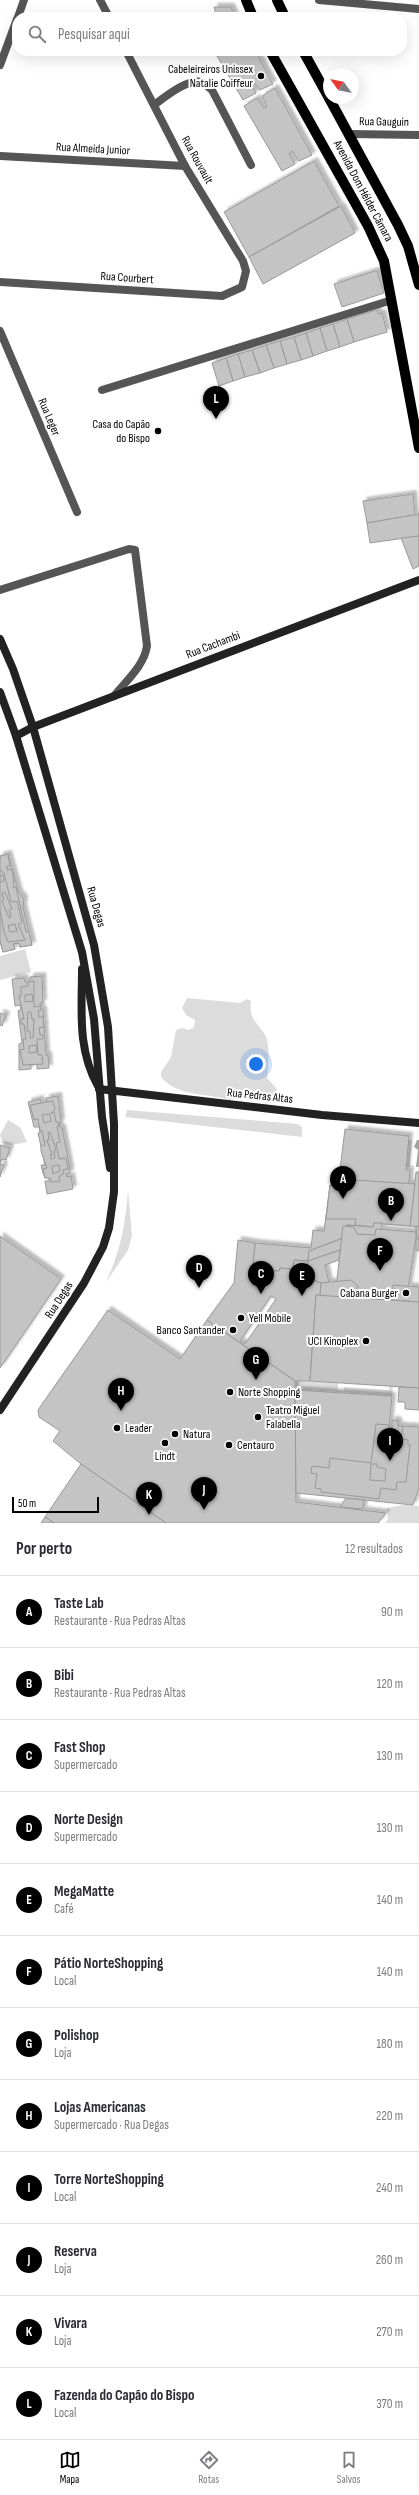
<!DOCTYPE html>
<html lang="pt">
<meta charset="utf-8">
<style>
:root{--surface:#fff;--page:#f2f2f3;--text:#2b2b33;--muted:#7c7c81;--line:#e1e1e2;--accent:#000}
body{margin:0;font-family:"Sofia Sans Condensed",sans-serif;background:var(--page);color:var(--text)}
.compass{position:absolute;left:323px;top:68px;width:36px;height:36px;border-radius:50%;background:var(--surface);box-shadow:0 4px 16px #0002;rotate:303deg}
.scale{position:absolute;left:12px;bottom:10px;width:87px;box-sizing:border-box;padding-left:4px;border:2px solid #000;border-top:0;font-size:11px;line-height:14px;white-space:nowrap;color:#000;-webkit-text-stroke:3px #fff;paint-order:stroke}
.you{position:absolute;left:256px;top:1064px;width:14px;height:14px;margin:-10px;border:3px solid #fff;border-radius:50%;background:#1a73e8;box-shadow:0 0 0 6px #1a73e833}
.badge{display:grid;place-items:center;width:26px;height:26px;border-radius:50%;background:var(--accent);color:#fff;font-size:13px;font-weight:700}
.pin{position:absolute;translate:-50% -33px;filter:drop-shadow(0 1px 2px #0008)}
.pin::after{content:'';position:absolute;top:21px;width:14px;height:12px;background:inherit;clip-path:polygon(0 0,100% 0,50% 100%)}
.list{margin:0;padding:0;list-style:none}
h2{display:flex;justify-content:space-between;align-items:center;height:52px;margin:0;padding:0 16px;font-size:17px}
h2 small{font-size:13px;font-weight:400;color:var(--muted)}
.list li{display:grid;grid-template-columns:26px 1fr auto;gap:12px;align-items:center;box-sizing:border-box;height:72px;padding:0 16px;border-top:1px solid var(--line)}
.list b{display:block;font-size:15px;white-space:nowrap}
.list p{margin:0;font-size:13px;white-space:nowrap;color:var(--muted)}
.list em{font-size:13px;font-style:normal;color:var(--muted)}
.icon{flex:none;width:22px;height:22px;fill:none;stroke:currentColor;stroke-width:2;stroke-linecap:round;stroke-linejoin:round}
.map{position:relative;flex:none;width:419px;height:1523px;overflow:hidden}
.search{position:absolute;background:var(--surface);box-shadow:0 4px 16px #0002;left:12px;right:12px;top:12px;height:44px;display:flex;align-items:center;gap:10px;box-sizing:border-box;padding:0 14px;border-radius:16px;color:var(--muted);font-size:15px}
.sheet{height:916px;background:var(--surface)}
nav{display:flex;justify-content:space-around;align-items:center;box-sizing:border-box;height:56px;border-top:1px solid var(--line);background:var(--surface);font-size:11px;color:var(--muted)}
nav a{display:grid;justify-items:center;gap:2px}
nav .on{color:var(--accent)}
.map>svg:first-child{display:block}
.green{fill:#dcdcdc}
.water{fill:#a3a3a3}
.building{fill:#c4c4c4;stroke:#999;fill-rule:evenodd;filter:url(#shadow)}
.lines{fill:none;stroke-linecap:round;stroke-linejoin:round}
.street{stroke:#555;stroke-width:8}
.secondary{stroke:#222;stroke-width:8}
.primary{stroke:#000;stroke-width:10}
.poi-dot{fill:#000;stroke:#fff;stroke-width:1.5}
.labels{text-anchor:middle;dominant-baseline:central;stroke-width:4;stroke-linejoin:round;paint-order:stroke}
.poi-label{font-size:12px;fill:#000;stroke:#fff;text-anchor:start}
.street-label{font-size:12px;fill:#000;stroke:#fff}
</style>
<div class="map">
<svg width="419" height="1523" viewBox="0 0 419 1523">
<defs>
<filter id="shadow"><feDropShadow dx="3.5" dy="-3.5" stdDeviation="1" flood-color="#0004"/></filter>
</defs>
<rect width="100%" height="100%" fill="#fff"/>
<g class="green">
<polygon points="25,949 31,972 0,980 0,956"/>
<path d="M187,998L240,1003L247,999L251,1001C248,1023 262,1024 267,1040C270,1052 268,1066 267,1078L277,1089L276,1094L269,1100L238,1096L230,1100C207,1093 178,1097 161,1077V1072L171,1057L176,1030L182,1028L189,1030L194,1027L195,1020L186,1015L182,1008Z"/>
<polygon points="127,1110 298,1124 302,1127 302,1137 125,1117"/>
<polygon points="8,1120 20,1127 27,1142 11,1145 2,1142 0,1135"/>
<polygon points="409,1140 412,1140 410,1167 406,1167"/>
<path d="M128,1190L132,1236L128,1250L106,1282C120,1252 126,1223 128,1190Z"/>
<polygon points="295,1381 338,1383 338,1390 344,1391 344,1387 389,1390 389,1386 393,1386 392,1396 295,1390"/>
<polygon points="403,1505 419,1506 419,1523 385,1523 388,1519 387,1508"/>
</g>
<polygon class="water" points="417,1140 419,1140 419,1167 416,1167 418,1150 414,1147"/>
<g class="building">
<polygon points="214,7 231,7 235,17 217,17"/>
<polygon points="214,51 255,51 273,84 260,90 253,81 250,83 256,93 243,100"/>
<polygon points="275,88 312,155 299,161 292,151 289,154 295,164 282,171 244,106 257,98 264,108 267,106 262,96"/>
<polygon points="314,161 339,206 249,257 224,212"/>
<polygon points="341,206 355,233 263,284 249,257"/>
<polygon points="375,271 377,271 384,293 342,307 334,284"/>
<polygon points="376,310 379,314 382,313 387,332 354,342 347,319"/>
<polygon points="347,319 354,342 340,347 333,324"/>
<polygon points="333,324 340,347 327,351 320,328"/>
<polygon points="320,328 327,351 313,356 306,333"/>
<polygon points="306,333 313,356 301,360 294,337"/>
<polygon points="294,337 301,360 287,364 280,341"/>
<polygon points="280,341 287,364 274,368 266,345"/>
<polygon points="266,345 274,368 260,373 252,350"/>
<polygon points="252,350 260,373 245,377 238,354"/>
<polygon points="238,354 245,377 233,381 226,358"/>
<polygon points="226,358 233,381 219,386 212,363"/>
<polygon points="413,494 415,515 367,523 363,501"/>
<polygon points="419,514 419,536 370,543 367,523"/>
<polygon points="419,536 419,566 413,569 401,538"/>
<polygon points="8,854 19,893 24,899 23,907 32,945 20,947 19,943 13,944 15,949 3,952 0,941 0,856"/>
<polygon points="8,854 10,866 7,866 7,870 11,869 13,873 14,888 16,887 26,932 29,931 32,945 20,947 19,943 13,944 15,949 3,952 0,941 0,856"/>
<polygon points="0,870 4,873 11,902 17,901 22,923 18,924 25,940 8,942 4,932 0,910"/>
<polygon points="3,875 4,881 0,882 0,876"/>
<polygon points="5,892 12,909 9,910 11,917 9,918 2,901 4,900 2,893"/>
<polygon points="15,924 17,931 10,932 8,926"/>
<polygon points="42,976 43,1003 40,1003 41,1010 43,1010 46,1055 48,1055 49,1068 37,1069 37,1064 31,1065 31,1069 19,1070 19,1044 22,1043 18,1011 21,1009 20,1005 15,1006 12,979 24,978 25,982 30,982 30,977"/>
<polygon points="34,981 34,1007 41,1006 41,1010 38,1010 39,1017 43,1017 44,1027 39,1028 40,1035 43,1035 43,1039 37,1039 38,1055 42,1055 43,1064 23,1065 20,1050 24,1049 23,1039 26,1039 24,1024 21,1024 21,1019 24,1019 19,996 21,996 21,987 28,986 28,982"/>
<polygon points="32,994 33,1001 25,1002 25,995"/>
<polygon points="28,1012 31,1012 32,1019 34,1019 33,1038 30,1038 30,1031 27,1031"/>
<polygon points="0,1013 6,1015 2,1026 0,1025"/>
<polygon points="36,1045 37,1052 29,1053 29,1046"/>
<polygon points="58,1096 61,1122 59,1123 60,1128 62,1128 70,1169 70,1173 66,1174 67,1177 71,1176 73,1189 47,1194 45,1181 49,1181 49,1177 45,1178 43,1173 41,1165 45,1165 38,1133 40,1133 39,1127 34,1127 28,1102 40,1099 41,1103 47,1102 46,1098"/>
<polygon points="53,1101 55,1110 51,1113 54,1112 56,1122 58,1122 59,1125 57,1126 60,1142 56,1143 59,1159 66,1158 68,1169 63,1170 64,1173 59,1177 60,1181 51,1182 50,1178 45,1178 43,1169 47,1168 41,1151 41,1146 45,1145 42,1130 40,1131 38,1119 34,1120 30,1105"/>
<polygon points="50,1114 51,1121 44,1123 42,1115"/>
<polygon points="345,1129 409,1136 406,1170 410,1170 409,1183 415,1184 410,1226 374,1223 373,1227 347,1225 343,1238 309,1251 308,1261 294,1260 293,1269 280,1268 279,1271 263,1270 264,1266 253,1265 255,1243 311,1248 313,1230 324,1231 330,1185 338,1186"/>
<polygon points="50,1132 56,1150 54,1151 55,1158 51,1159 50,1155 52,1155 47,1140 49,1140 48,1133"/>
<polygon points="0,1145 10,1148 6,1160 2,1159 0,1164"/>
<polygon points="0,1164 4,1165 0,1177"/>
<polygon points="59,1165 60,1171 53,1174 52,1166"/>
<polygon points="416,1172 419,1172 419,1227 410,1226"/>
<polygon points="339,1179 415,1184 410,1226 374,1223 373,1227 355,1225 356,1219 326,1219 330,1185 338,1186"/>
<polygon points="374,1223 382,1223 381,1239 346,1241 340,1250 308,1261 309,1251 343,1238 347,1225 373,1227"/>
<polygon points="343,1226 354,1227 357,1234 375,1235 376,1229 417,1232 406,1301 335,1297"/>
<polygon points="416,1226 419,1227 419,1251 416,1250"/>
<polygon points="416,1226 419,1227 419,1240 417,1239"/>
<polygon points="0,1236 61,1279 0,1368"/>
<path d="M238,1240L255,1243L253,1265L264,1266L263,1270L279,1271L280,1268L293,1269L294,1260L308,1261L306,1277L321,1283L320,1296L316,1295L310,1381H295L207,1320L234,1283ZM271,1296L276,1299L245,1344L240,1341Z"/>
<polygon points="340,1250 339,1260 325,1265 329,1283 321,1283 306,1277 308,1261"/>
<polygon points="351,1280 358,1286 357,1298 320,1296 321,1283"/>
<polygon points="393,1285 419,1287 419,1302 392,1300"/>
<polygon points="316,1295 419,1302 419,1388 310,1381"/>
<polygon points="108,1310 180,1359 207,1320 295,1381 296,1502 386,1513 378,1523 166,1523 81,1464 53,1441 60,1431 39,1417 38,1410"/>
<polygon points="399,1387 419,1388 419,1410 405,1409 405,1402 398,1402"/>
<polygon points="295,1390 392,1396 389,1428 392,1428 392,1420 398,1421 398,1426 419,1427 419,1488 413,1505 296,1493"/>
<path d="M392,1420L398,1421V1426H403L401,1439L408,1440V1445H410L406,1482H397L396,1490L381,1488L379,1499L321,1492V1489L315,1488L317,1474L311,1473L312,1466L329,1468L330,1458L371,1463L376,1424L389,1425V1428H392ZM371,1464H377V1467L386,1469L385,1481L370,1480Z"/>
<polygon points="81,1464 166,1523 54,1523 45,1517"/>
<polygon points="346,1498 364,1500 363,1509 340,1507"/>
<polygon points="45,1517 54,1523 41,1523"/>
</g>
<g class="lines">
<g class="street">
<polyline points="100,0 109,17"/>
<polyline points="319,0 419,9"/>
<polyline points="18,17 24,0"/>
<polyline points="0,65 17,19"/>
<path d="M154,105C165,97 188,78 202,82C206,84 209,88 212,90L251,165"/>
<polyline points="349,134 419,135"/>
<polyline points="0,156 185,166"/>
<polyline points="0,282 222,296 242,287 246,271 243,261 185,166 126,51"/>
<polyline points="0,331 77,512"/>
<polyline points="102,390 392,300"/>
<path d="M0,590L129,549L135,550L147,646C144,666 126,681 114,696"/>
</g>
<g class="secondary">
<polyline points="0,639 13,669 33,727 94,945 108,1027 114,1124 114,1192 109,1228 103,1247 84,1283 0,1410"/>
<polyline points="0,692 16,736 82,952 94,1019 102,1117 110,1168"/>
<polyline points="16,736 33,727 419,580"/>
<path d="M82,969C82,1010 77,1049 98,1086"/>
<polyline points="99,1089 322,1115 419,1123"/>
</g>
<g class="primary">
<polyline points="246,0 253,17"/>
<polyline points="277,0 285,17"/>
<polyline points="270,51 368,226 384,261 419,448"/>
<polyline points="303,51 329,98"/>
<polyline points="329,98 398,225 408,246 419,285"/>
</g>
</g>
<g class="poi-dot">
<circle cx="261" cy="76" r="4"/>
<circle cx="158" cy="431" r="4"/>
<circle cx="406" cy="1293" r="4"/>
<circle cx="241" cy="1318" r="4"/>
<circle cx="233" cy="1330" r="4"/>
<circle cx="366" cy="1341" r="4"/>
<circle cx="230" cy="1392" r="4"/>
<circle cx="258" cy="1417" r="4"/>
<circle cx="117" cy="1428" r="4"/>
<circle cx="175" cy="1434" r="4"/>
<circle cx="165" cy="1443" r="4"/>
<circle cx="229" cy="1445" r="4"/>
</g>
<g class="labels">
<g class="poi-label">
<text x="253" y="69" text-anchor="end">Cabeleireiros Unissex<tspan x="253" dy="14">Natalie Coiffeur</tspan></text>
<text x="150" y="424" text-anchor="end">Casa do Capão<tspan x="150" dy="14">do Bispo</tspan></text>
<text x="398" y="1293" text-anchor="end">Cabana Burger</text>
<text x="249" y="1318">Yell Mobile</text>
<text x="225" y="1330" text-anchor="end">Banco Santander</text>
<text x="358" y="1341" text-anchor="end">UCI Kinoplex</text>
<text x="238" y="1392">Norte Shopping</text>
<text x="266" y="1410">Teatro Miguel<tspan x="266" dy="14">Falabella</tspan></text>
<text x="125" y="1428">Leader</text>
<text x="183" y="1434">Natura</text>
<text x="237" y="1445">Centauro</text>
<text x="165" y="1456" text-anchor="middle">Lindt</text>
</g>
<g class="street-label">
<text transform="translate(384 122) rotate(1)">Rua Gauguin</text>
<text transform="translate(93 149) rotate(3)">Rua Almeida Junior</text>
<text transform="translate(197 160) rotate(61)">Rua Rouvault</text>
<text transform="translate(363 191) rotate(62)">Avenida Dom Hélder Câmara</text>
<text transform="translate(127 278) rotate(4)">Rua Courbert</text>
<text transform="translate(49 417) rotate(67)">Rua Leger</text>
<text transform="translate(213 645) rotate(-21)">Rua Cachambi</text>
<text transform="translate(96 907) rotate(74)">Rua Degas</text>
<text transform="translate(260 1096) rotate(6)">Rua Pedras Altas</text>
<text transform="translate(59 1300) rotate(-57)">Rua Degas</text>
</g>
</g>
</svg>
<svg class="compass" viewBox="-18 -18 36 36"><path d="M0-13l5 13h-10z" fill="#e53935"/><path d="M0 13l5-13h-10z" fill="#7c7c81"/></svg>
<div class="scale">50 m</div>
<div class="you"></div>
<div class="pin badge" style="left:343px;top:1199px">A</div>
<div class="pin badge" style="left:391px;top:1221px">B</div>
<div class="pin badge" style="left:261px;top:1294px">C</div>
<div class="pin badge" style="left:199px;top:1288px">D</div>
<div class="pin badge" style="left:302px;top:1296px">E</div>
<div class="pin badge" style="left:380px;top:1271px">F</div>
<div class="pin badge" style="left:256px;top:1380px">G</div>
<div class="pin badge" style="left:121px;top:1411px">H</div>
<div class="pin badge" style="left:390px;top:1461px">I</div>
<div class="pin badge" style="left:204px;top:1510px">J</div>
<div class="pin badge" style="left:149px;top:1515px">K</div>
<div class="pin badge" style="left:216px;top:419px">L</div>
<div class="search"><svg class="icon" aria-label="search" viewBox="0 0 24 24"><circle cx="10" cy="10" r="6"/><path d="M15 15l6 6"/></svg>Pesquisar aqui</div>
</div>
<section class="sheet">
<h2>Por perto<small>12 resultados</small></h2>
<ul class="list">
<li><span class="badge">A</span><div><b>Taste Lab</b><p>Restaurante · Rua Pedras Altas</p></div><em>90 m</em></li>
<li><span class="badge">B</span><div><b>Bibi</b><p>Restaurante · Rua Pedras Altas</p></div><em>120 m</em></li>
<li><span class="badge">C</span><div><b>Fast Shop</b><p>Supermercado</p></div><em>130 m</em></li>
<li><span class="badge">D</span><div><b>Norte Design</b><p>Supermercado</p></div><em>130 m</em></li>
<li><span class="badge">E</span><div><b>MegaMatte</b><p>Café</p></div><em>140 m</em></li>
<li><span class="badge">F</span><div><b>Pátio NorteShopping</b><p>Local</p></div><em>140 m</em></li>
<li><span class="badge">G</span><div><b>Polishop</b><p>Loja</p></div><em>180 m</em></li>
<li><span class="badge">H</span><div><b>Lojas Americanas</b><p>Supermercado · Rua Degas</p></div><em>220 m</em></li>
<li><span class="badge">I</span><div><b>Torre NorteShopping</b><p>Local</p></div><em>240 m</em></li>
<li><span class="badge">J</span><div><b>Reserva</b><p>Loja</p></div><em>260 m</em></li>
<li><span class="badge">K</span><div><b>Vivara</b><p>Loja</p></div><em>270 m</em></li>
<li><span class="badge">L</span><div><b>Fazenda do Capão do Bispo</b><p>Local</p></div><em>370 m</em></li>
</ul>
</section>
<nav>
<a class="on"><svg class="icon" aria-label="map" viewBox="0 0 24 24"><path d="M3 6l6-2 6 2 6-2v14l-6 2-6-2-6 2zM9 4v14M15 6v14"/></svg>Mapa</a>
<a><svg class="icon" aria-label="directions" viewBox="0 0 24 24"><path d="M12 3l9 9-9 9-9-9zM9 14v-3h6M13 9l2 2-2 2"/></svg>Rotas</a>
<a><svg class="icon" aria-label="saved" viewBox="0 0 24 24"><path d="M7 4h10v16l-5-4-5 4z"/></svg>Salvos</a>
</nav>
